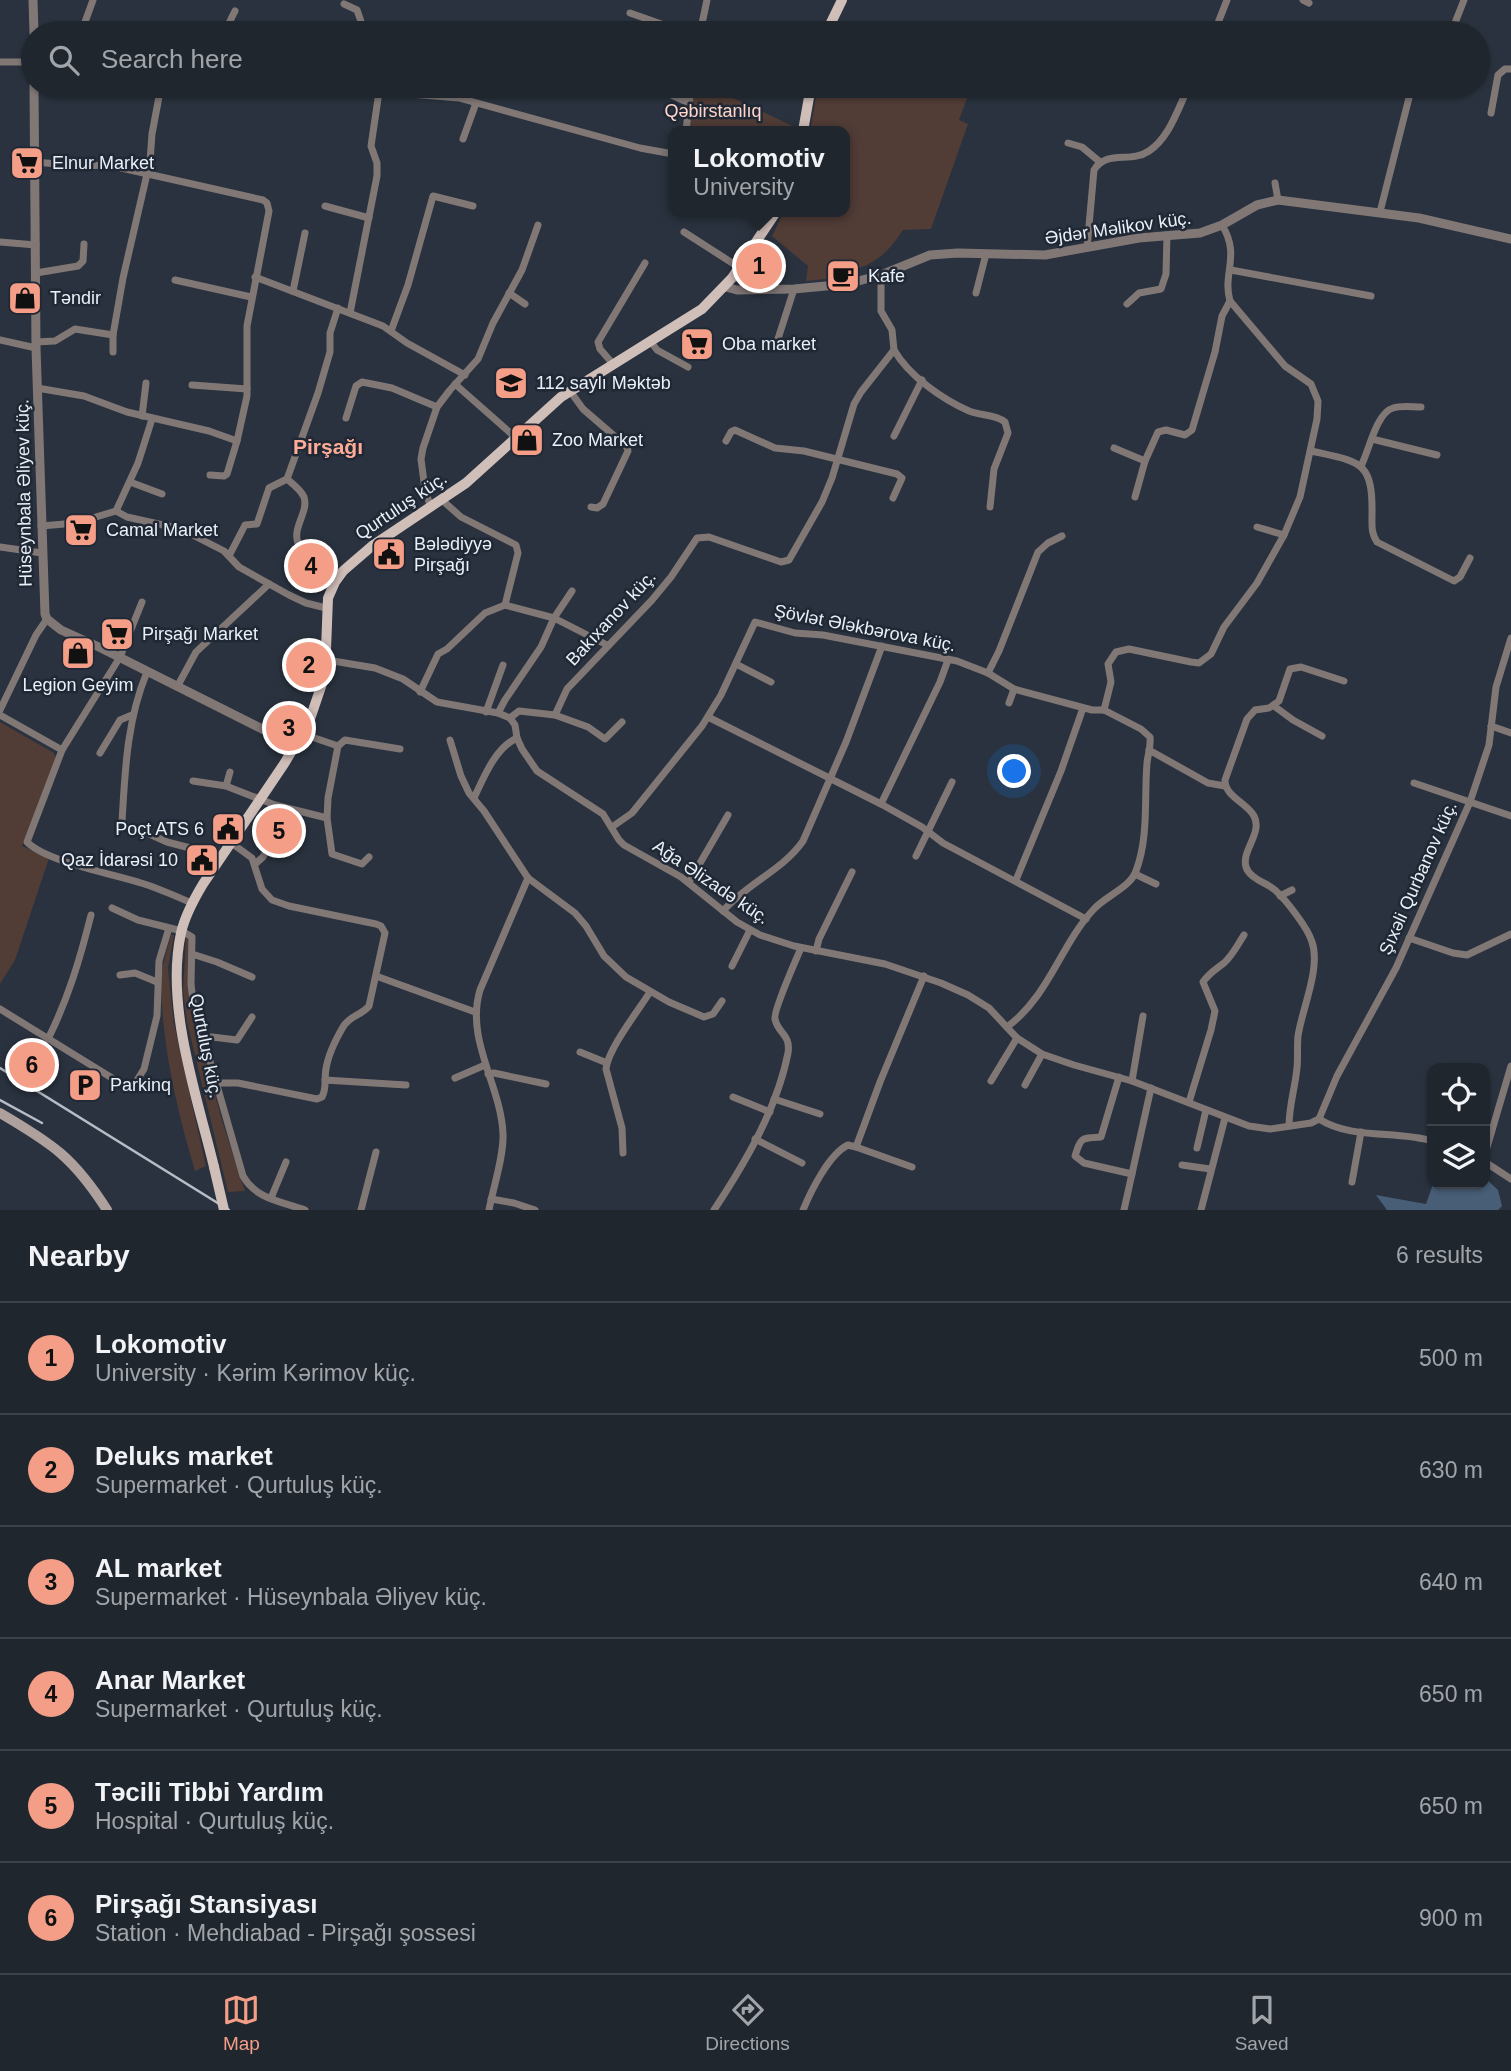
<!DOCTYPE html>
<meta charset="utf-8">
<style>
:root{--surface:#1f262e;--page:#2c323a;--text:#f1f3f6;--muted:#a1a5aa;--line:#3c434a;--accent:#f49e87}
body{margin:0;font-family:Arial,sans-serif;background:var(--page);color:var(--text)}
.controls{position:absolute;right:21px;bottom:21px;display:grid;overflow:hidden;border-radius:14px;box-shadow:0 2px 5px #0004}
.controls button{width:63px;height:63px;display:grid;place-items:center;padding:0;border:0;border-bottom:2px solid var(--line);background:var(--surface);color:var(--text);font:35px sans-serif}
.you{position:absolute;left:1015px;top:772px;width:24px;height:24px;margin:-18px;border:5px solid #fff;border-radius:50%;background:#1a73e8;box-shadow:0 0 0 10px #1a73e833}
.badge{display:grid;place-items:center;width:46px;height:46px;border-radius:50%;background:var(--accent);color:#111;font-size:23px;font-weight:700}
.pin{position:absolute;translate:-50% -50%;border:4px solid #fff;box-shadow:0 2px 7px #0006}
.popup{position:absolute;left:668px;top:126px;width:182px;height:91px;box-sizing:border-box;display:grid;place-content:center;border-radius:14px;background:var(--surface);filter:drop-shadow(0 2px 5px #0005);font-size:23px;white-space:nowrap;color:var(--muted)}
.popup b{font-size:26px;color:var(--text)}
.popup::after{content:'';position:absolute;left:50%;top:100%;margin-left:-14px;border:14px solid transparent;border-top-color:var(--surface)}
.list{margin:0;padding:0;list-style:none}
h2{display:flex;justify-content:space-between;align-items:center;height:91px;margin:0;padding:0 28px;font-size:30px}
h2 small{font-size:23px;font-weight:400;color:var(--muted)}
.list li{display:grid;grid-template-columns:46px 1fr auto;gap:21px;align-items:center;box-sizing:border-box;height:112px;padding:0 28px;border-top:2px solid var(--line)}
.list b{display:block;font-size:26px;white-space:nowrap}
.list p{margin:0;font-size:23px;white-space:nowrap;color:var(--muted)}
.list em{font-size:23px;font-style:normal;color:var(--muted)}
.icon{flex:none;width:38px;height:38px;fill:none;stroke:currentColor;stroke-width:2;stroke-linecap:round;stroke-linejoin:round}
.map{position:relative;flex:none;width:1511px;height:1210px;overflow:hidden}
.search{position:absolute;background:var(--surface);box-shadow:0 2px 5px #0004;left:21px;right:21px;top:21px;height:77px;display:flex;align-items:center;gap:18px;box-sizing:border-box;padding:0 24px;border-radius:38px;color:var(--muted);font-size:26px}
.sheet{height:763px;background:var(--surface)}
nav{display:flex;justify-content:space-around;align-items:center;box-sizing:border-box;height:98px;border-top:2px solid var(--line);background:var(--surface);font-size:19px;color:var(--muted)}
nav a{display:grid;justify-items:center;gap:4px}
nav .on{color:var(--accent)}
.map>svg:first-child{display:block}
.green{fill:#513c36}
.water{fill:#485d76}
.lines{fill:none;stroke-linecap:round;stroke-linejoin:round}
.minor{stroke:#817876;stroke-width:7}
.tertiary{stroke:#817876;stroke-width:9}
.secondary{stroke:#aea09c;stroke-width:10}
.primary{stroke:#d0beb9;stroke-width:10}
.rail{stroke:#b6bdc6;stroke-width:2.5}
.primary-bridge{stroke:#d0beb9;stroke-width:10}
.labels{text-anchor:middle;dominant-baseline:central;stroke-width:5;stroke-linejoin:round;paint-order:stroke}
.park-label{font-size:18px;fill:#fed6cb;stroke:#1f2834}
.poi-label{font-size:18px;fill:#e9f0f8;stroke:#1f2834;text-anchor:start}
.street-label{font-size:18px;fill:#e9f0f8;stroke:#1f2834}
.quarter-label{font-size:21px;font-weight:bold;fill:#fdad97;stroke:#1f2834}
</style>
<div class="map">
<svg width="1511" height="1210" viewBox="0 0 1511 1210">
<rect width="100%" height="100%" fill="#29323e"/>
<g class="green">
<polygon points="694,86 708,86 795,127 793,131 689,131"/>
<path d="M818,86H857L885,91L926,86H955L969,93L959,120L968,124L931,229L903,230C883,261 864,271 828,274L826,279L806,281L808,266L772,236L784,212H845V131H810Z"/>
<polygon points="0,722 54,753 56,759 22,846 49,858 15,960 0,984"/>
<path d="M171,935H174L168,968L174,1024L206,1166L195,1171C177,1110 162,1047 161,983C161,967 167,951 171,935Z"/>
<polygon points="186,938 190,939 188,992 194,1017 223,1124 245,1191 228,1192 187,1022 183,990"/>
</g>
<polygon class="water" points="1485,1178 1498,1190 1502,1206 1498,1210 1387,1210 1376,1195 1426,1204 1433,1184 1485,1184"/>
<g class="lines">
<g class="minor">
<polyline points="1303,0 1309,3"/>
<polyline points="344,4 357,10 365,33"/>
<polyline points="630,13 687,33"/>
<polyline points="81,33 93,0"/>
<polyline points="224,33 235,11"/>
<polyline points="388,33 403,33"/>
<path d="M423,33C439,27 458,26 474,33"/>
<polyline points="700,33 707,0"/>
<polyline points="1214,33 1227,0"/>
<polyline points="1451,33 1464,0"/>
<polyline points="0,62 21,62 33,66"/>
<polyline points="312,86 459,98 640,148 673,154"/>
<polyline points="652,86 689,103"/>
<polyline points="1491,113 1498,75 1505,69 1511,69"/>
<polyline points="686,131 691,86"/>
<polyline points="463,139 476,103"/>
<polyline points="1068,143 1082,147 1100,162"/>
<polyline points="35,162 80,166 108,165 263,200 267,203 269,211 247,326 247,396 237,441 209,431 127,412 84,396 37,388"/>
<polyline points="1275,183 1278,200"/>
<polyline points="325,206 369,218"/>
<polyline points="1380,212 1412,86"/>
<polyline points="684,232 740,268"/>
<polyline points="0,242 36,245"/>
<path d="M1087,248L1094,170C1107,149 1130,164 1149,151C1170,137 1178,108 1189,86"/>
<polyline points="1231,270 1371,296"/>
<polyline points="36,273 78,266 83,261 84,244"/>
<polyline points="255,277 383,326 407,343 465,375"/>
<polyline points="175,280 251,297"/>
<polyline points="293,291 305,233"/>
<polyline points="509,293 525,304"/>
<polyline points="976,293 986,254"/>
<polyline points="1127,304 1139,293 1161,289 1166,274 1167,235"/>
<polyline points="350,313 377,176 377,163 371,146 379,92"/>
<polyline points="391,331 408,285 433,196 473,206"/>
<polyline points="113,335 113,352"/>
<polyline points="0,340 36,348"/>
<polyline points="36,342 55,341 75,329 113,335 123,278 150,161 152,134 161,86"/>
<polyline points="651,342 657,350 688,367"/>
<polyline points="776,345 794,289"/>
<path d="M894,350C909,376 942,399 969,411C981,416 995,414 1005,422L1008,433L994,469L990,507"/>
<polyline points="614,365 600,349 598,342 645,263"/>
<polyline points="455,384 516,438"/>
<polyline points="192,385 247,389"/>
<polyline points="570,391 583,409 627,447 628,451 603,504 597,508 591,507"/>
<polyline points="142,416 146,383"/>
<polyline points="346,418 356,386 362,382 392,388 437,407"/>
<polyline points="894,436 922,380"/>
<polyline points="1372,439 1437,455"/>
<polyline points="726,441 731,432 735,430 775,448 804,451 897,474 902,478 893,498"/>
<polyline points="1114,448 1145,461"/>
<path d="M1311,451C1360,462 1373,460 1372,515C1372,526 1371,533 1377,542L1454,581L1460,577L1470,558"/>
<path d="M1361,466C1369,451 1376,413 1393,408C1402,405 1412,407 1421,407"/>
<polyline points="210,475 224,476 227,474 237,441"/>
<path d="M287,479C293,484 301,490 304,497C309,512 292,527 298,543L323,555L339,575"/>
<polyline points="130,482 162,494"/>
<polyline points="1135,497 1145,461 1158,432 1166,430 1185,435 1192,430 1215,352 1222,316 1230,301"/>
<polyline points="442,500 461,517 516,545 518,553 505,605"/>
<polyline points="431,508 425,490 421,459 423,448 437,407 450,390 478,359 493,323 522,270 538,225"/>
<polyline points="116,511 138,463 152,419"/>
<polyline points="41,526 76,523 116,511 127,517 181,529 224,551 239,567 289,595 306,603 326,608"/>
<polyline points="1257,527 1284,535"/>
<polyline points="0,547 42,553"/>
<polyline points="229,556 245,525 257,524 269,488 287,479 318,393 330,352 330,333 338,308"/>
<path d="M142,602L120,657L62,750L27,842C47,862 113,874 141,883C158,888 175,896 192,903"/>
<polyline points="327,660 375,668 403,679 437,702 498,713 510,718 515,725 517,738 522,749 537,771 603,814 619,840 624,845 681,877 737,922 760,935 794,946 885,964 941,983 968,995 989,1008 1017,1038 1042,1054 1074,1065 1132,1081 1249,1126 1270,1129 1311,1123 1319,1119"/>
<polyline points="736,664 771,682"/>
<path d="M147,672C127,720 125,770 122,822L128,828L147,833L167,842L221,856"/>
<polyline points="988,673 999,651 1038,552 1048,543 1062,536"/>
<polyline points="177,687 196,652 269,584"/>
<polyline points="420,692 438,654 447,649 485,613 505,605 554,618 607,645"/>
<polyline points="1009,703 1014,689"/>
<polyline points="1274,706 1293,720 1322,736"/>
<polyline points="0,710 36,635 47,619"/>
<path d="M1104,710L1111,682L1108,664L1116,652L1129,649L1191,662L1199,663L1211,654L1224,627L1257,583L1284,535L1300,497L1317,419L1318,401L1311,384L1285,366L1230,301C1222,273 1241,256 1222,225"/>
<polyline points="486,712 503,665"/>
<polyline points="498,713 505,700 541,647 554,618 572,591"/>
<polyline points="0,715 62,750"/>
<polyline points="555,715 567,689 652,600 671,577 697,538 709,537 781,562 789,560 822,502 832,478 854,404 861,392 894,350 892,330 881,311 881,275"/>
<polyline points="708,717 881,804 922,827 943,843 1086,919"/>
<polyline points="510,718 519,711 555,715 588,727 605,739 622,722"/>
<polyline points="1491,726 1511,733"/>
<polyline points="303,734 338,746 345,740 400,749"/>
<polyline points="450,740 461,776 469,793 484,811 528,878 575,913 586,926 604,956 626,977 669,1002 704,1017 713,1014 722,1001"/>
<polyline points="1149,750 1208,783 1225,786"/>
<polyline points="100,753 120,720 132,715"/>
<polyline points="193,781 226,786 275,805 327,818 328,798 338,746"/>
<polyline points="1414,783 1511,816"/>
<polyline points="226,786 230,772"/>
<path d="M474,798C484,777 495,748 517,738"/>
<polyline points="881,804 940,682 948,660"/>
<polyline points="327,818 332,854 362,864 369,857"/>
<polyline points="612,827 632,813 702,726 721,695 755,622 795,633 823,635 957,661 988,673 1014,689 1092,710 1104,710"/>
<polyline points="916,856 952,782"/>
<polyline points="255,864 263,857 271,840 289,845"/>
<polyline points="1135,874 1156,884"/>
<polyline points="1016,880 1061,771 1083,708"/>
<polyline points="689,882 728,815"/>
<polyline points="1280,896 1292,890"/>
<path d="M112,908L138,920L182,931L192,937L191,984L193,1002L243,1176C256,1199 280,1201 305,1210"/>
<path d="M723,911C746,884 783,870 803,841L846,742L882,646"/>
<polyline points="1409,938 1453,953 1467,955 1511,934"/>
<polyline points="816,951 819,939 852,872"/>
<polyline points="192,954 217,962 252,977"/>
<polyline points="732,966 750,930"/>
<polyline points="120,975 135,973 157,982"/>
<polyline points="376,976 475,1012"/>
<polyline points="0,1009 125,1086 134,1085 144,1069 157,1016 159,961 169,928"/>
<path d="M1007,1027C1049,996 1060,946 1093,910C1105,896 1130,888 1136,871C1149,836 1144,799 1147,763C1148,754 1151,746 1150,737L1141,729L1104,710"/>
<polyline points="204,1038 212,1037 237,1040 252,1017"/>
<path d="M48,1039C68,999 80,959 91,915"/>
<polyline points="580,1052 607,1063"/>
<polyline points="488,1074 494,1073 546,1084"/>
<path d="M1119,1077L1101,1137C1081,1138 1081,1137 1075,1156L1084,1163L1132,1174"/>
<polyline points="455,1078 485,1065"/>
<polyline points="325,1080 406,1085"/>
<polyline points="991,1081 1017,1038"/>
<polyline points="1132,1081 1143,1016"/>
<path d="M217,1083H238L317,1099L322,1097C327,1088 324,1079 326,1069C328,1055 336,1039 343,1027C349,1016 362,1015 369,1006L385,933L381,926L376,924L289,906L272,900L262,889L252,858L230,842"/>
<polyline points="1025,1085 1042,1054"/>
<polyline points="733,1097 770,1112"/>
<polyline points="774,1099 820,1114"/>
<path d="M1189,1102L1211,1030L1215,1011L1203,982C1209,973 1215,970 1224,963C1233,955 1238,944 1244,935"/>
<polyline points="1319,1119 1337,1076 1396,968 1470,802 1489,745 1496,687 1511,638"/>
<path d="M1319,1119C1352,1140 1396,1130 1432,1141"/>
<path d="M1289,1126C1289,1106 1295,1088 1297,1068C1298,1058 1297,1047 1298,1036C1302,1009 1321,968 1312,942C1308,928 1286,900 1275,890C1267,883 1249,878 1246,867C1241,851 1263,833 1254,816C1246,802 1225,797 1225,780L1247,719L1255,710L1269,708L1279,701L1290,669L1301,667L1344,681"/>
<polyline points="755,1139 802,1163"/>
<polyline points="856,1147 912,1167"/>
<polyline points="1197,1148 1206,1110"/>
<path d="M623,1153L622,1128L606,1069C608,1049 638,1011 650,992"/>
<polyline points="1485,1154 1511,1066"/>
<polyline points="1485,1162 1511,1179"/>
<polyline points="1182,1165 1210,1169"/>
<polyline points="1352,1182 1361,1132"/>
<polyline points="271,1198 286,1162"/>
<polyline points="491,1199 514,1203 535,1210"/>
<polyline points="361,1210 376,1152"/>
<path d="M489,1210C493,1188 504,1156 503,1134C501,1085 465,1040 480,990L528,878"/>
<path d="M714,1210C745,1163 777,1109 788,1053C791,1034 778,1034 775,1019C773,1011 796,960 801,948"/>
<path d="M803,1210C811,1191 829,1154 848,1145L856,1147L880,1082L924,976"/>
<polyline points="1124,1210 1151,1088"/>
<polyline points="1201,1210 1225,1118"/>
</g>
<g class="tertiary">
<polyline points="33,0 34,33"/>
<polyline points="34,86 36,348 45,614 47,619 61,630 101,648 296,746"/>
<polyline points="726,287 737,290 794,289 847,284 881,275 930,255 958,253 1045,255 1139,238 1200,233 1222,225 1257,205 1278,200 1419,218 1511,239"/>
</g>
<path class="secondary" d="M0,1113C53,1144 74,1158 107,1210"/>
<g class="primary">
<polyline points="826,33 842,0"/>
<polyline points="803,131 811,86"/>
<path d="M214,1167C197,1096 165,1006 181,933C185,915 194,899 203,884L284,764L309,722L325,675L328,598L335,582L343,571L372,546L466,483L561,397L702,309L732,278L776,212"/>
</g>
<g class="rail">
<polyline points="0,1068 229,1210"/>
<polyline points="0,1100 42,1123"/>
</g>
<polyline class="primary-bridge" points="214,1167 224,1210"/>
</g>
<defs>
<g id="supermarket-square" transform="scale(1.75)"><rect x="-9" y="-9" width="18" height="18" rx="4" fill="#f49e87" stroke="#1f2834"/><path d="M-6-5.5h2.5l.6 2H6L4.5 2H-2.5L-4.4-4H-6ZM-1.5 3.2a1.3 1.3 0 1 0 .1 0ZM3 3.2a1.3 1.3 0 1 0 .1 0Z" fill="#111"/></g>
<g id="cafe-square" transform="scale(1.75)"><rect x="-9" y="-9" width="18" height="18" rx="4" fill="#f49e87" stroke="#1f2834"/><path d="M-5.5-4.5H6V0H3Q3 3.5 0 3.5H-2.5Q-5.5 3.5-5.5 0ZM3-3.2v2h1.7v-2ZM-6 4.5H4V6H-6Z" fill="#111"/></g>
<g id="shop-square" transform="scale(1.75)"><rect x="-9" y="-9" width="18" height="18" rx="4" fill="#f49e87" stroke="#1f2834"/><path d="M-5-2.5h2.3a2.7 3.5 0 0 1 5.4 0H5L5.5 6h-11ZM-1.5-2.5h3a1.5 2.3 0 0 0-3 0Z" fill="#111"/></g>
<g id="school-square" transform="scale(1.75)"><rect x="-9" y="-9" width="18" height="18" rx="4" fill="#f49e87" stroke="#1f2834"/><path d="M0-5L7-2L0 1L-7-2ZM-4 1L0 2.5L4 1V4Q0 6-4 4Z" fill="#111"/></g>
<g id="civic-square" transform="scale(1.75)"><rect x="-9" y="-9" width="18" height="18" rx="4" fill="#f49e87" stroke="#1f2834"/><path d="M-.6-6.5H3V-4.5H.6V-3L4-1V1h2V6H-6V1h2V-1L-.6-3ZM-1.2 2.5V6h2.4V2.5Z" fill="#111"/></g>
<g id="parking-square" transform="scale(1.75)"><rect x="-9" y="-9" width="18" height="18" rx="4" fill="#f49e87" stroke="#1f2834"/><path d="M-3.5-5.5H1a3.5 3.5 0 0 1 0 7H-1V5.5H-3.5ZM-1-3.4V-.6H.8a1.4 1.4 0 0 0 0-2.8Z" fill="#111"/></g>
</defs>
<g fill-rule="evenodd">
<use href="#supermarket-square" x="27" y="163"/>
<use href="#cafe-square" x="843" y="276"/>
<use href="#shop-square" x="25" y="298"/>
<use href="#supermarket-square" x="697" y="344"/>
<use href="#school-square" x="511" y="383"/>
<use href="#shop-square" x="527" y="440"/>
<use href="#supermarket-square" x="81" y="530"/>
<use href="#civic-square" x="389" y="554"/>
<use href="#supermarket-square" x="117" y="634"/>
<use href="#shop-square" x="78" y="653"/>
<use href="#civic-square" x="228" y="829"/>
<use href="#civic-square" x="202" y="860"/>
<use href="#parking-square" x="85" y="1085"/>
</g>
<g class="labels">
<g class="park-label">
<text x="713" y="111">Qəbirstanlıq</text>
</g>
<g class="poi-label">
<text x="52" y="163">Elnur Market</text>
<text x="868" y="276">Kafe</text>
<text x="50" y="298">Təndir</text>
<text x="722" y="344">Oba market</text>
<text x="536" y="383">112 saylı Məktəb</text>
<text x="552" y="440">Zoo Market</text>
<text x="106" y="530">Camal Market</text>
<text x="414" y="544">Bələdiyyə<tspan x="414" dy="21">Pirşağı</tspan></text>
<text x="142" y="634">Pirşağı Market</text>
<text x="78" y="685" text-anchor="middle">Legion Geyim</text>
<text x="204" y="829" text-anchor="end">Poçt ATS 6</text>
<text x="178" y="860" text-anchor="end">Qaz İdarəsi 10</text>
<text x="110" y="1085">Parkinq</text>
</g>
<g class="street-label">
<text transform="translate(1118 228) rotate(-8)">Əjdər Məlikov küç.</text>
<text transform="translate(24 493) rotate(-91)">Hüseynbala Əliyev küç.</text>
<text transform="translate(401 506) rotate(-34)">Qurtuluş küç.</text>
<text transform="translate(611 618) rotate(-47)">Bakıxanov küç.</text>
<text transform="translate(865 628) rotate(11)">Şövlət Ələkbərova küç.</text>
<text transform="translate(1418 878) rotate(-66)">Şıxəli Qurbanov küç.</text>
<text transform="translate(711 882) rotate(34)">Ağa Əlizadə küç.</text>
<text transform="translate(206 1046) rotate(79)">Qurtuluş küç.</text>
</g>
<g class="quarter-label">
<text x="328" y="446">Pirşağı</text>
</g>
</g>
</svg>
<div class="controls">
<button><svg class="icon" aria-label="locate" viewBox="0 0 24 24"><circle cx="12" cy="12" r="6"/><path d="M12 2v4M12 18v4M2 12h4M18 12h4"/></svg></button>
<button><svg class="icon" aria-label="layers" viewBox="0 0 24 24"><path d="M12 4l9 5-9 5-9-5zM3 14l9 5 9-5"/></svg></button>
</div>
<div class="you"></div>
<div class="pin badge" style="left:759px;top:266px">1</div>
<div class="popup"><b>Lokomotiv</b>University</div>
<div class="pin badge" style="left:309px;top:665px">2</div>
<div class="pin badge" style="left:289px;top:728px">3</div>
<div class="pin badge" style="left:311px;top:566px">4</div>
<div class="pin badge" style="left:279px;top:831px">5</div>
<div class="pin badge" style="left:32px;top:1065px">6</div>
<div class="search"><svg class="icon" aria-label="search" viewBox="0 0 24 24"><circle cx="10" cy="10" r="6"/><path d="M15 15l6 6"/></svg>Search here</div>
</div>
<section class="sheet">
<h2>Nearby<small>6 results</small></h2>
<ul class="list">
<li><span class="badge">1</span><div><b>Lokomotiv</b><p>University · Kərim Kərimov küç.</p></div><em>500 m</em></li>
<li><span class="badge">2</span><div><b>Deluks market</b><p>Supermarket · Qurtuluş küç.</p></div><em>630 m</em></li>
<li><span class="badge">3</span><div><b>AL market</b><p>Supermarket · Hüseynbala Əliyev küç.</p></div><em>640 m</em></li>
<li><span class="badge">4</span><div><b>Anar Market</b><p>Supermarket · Qurtuluş küç.</p></div><em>650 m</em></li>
<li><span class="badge">5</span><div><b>Təcili Tibbi Yardım</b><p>Hospital · Qurtuluş küç.</p></div><em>650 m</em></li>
<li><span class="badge">6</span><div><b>Pirşağı Stansiyası</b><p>Station · Mehdiabad - Pirşağı şossesi</p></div><em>900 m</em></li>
</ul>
</section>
<nav>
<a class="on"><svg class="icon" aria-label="map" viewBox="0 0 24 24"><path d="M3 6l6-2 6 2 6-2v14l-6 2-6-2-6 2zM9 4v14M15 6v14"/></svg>Map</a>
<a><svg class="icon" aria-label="directions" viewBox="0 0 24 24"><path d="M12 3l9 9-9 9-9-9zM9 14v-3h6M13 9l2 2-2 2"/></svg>Directions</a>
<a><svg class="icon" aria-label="saved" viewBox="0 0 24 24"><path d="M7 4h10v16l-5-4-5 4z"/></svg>Saved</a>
</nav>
